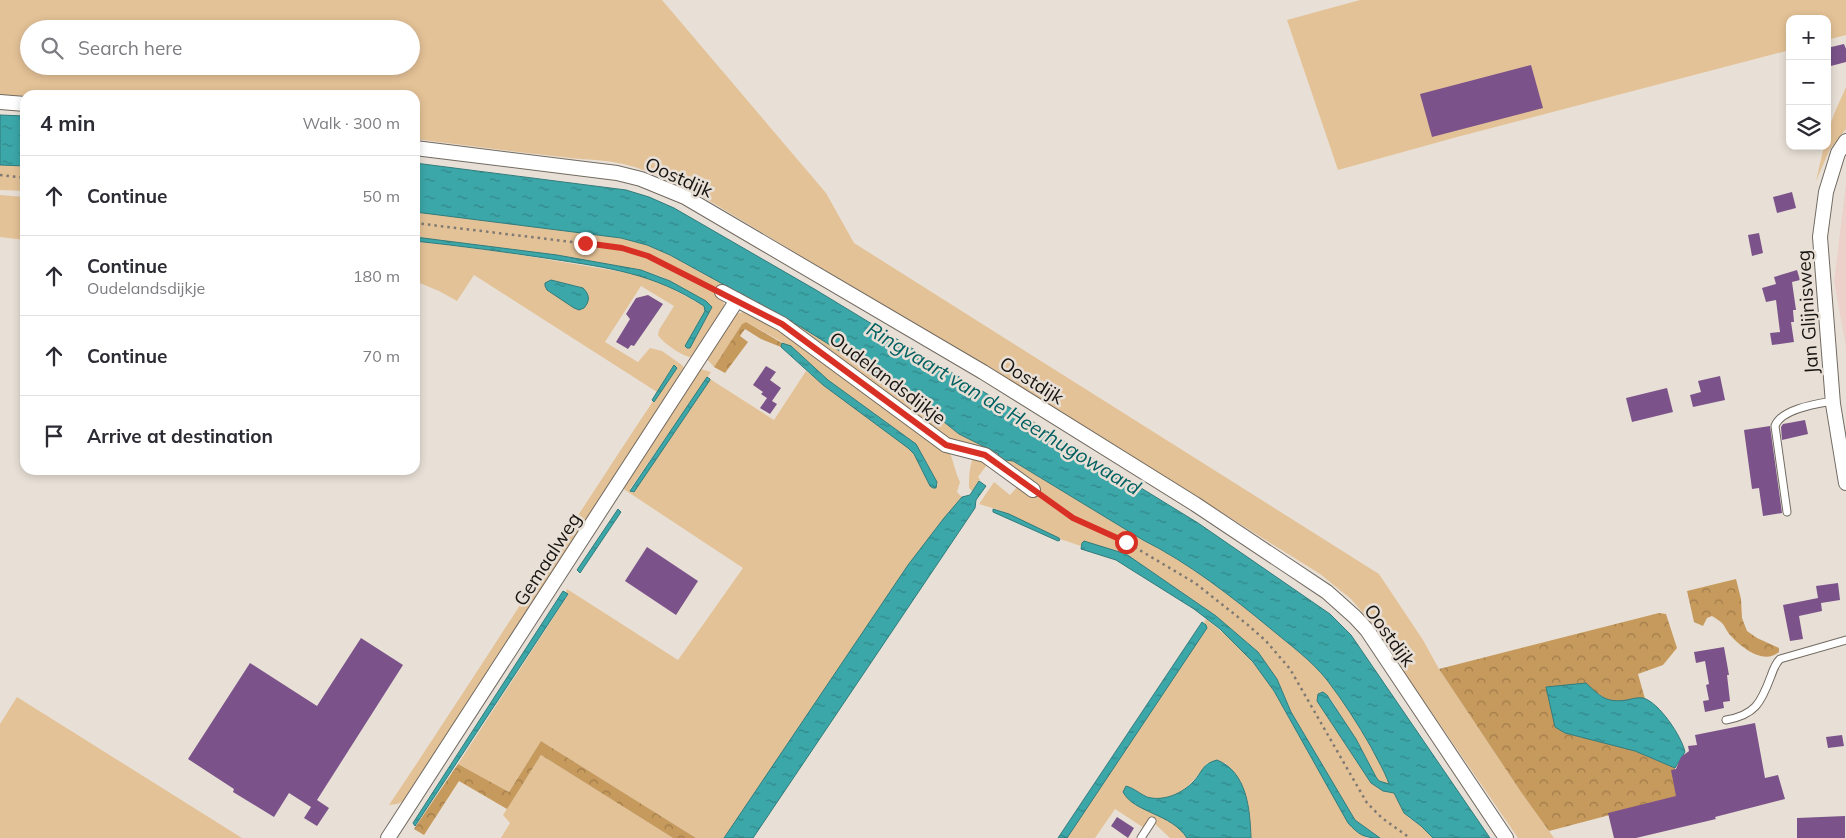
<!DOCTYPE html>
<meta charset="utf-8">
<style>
:root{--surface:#fff;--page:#f2f2f3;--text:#2b2b33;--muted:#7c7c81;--line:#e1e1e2}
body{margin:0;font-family:Mulish,sans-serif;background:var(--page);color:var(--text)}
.controls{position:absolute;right:15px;top:15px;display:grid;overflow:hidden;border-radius:10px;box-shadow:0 2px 8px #0003}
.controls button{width:45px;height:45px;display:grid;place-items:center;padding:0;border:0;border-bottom:1px solid var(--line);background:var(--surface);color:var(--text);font:25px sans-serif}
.stop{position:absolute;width:15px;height:15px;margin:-11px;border:4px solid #d93025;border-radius:50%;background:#fff}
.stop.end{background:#d93025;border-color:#fff;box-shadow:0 1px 5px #0008}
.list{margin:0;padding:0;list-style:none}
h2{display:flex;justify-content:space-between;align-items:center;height:65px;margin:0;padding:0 20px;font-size:21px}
h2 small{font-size:16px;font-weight:400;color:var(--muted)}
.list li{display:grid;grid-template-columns:32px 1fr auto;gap:15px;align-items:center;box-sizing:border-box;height:80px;padding:0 20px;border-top:1px solid var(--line)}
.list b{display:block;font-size:19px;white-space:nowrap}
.list p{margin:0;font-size:16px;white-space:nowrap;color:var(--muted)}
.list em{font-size:16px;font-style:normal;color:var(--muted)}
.icon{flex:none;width:28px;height:28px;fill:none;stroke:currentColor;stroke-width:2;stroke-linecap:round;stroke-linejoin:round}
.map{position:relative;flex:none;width:1846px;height:838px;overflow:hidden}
.search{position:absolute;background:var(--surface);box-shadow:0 2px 8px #0003;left:20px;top:20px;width:400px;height:55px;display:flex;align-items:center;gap:12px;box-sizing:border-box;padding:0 18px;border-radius:28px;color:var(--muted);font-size:19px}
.panel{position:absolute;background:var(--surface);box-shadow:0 2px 8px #0003;left:20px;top:90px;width:400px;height:385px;border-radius:15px}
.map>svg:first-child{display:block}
.industrial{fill:#ebd1ca}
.grass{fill:#e4c297;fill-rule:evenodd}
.forest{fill:url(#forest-crowns)}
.water{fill:url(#water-ripples);stroke:#317b7b}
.building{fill:#7b538a}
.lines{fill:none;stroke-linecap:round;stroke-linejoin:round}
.service-casing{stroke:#716a61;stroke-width:9}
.minor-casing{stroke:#716a61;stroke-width:16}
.path{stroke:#7e7972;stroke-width:2.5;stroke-dasharray:2.5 4;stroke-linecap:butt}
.service{stroke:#fff;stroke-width:7}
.minor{stroke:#fff;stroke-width:14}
.route{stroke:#d93025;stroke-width:6}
.labels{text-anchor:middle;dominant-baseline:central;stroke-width:5;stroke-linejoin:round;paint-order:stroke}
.street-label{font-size:19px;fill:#171411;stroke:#e8e0d6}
.water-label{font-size:20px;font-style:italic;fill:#006061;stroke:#e8e0d6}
</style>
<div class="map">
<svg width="1846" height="838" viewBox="0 0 1846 838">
<defs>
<pattern id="forest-crowns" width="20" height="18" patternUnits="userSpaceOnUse" patternTransform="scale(1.25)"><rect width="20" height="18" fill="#c6995c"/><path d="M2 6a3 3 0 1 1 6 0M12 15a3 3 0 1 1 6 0" fill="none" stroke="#a07c4b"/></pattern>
<pattern id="water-ripples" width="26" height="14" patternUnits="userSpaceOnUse" patternTransform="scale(1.25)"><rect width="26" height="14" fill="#3ca7a9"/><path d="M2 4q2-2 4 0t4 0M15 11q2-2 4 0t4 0" fill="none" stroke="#318788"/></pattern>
</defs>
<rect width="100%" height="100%" fill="#e8e0d6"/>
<polygon class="industrial" points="1846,183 1846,348 1834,281"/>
<g class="grass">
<path d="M0,0H662L826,193L854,243L1379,574L1423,640L1439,669L1521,792L1554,838H1518L1364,614L1351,599L1320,574L1069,417L713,203C686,188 653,171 623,164C603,159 583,160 562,157C513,152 464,145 415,139V95H25V97L0,95ZM29,29H411V66H29Z"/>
<polygon points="1360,0 1846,0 1846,35 1827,40 1827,19 1790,19 1790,50 1457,137 1338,170 1287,20"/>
<path d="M1846,87V129L1830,149L1816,181L1824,146H1827C1827,125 1838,106 1846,87Z"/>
<polygon points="0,165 25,166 25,191 0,190"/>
<polygon points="0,195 25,197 25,240 0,237"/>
<path d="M415,212L621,238L647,245L670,255L801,327L909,394L959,434L999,454L997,457L953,444L829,352L723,300L725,308L698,354C695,355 692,357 690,357C682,356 662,342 658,335L659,330L674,306L641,286L605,342L638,362L650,348L662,351L682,365L685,369L411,798L397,804L389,805C479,671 564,535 653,401L654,402L673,366L657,392L474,275L457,301L439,291L415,281V241L503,252L640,275L667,286L704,306L706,311L685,346L712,307L706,301L662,277L641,270L557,255L415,237ZM564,284L578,286L587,292L588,303Z"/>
<path d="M746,311L760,316L949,451C954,462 955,472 960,482L957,492L962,497L908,565L724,838H696L541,741L509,792L458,764L568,595L566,592L567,589L678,660L743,568L622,488L697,368L711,372L630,489L632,493L634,492L710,379L774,420L806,371L909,448L938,486L937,482L916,444L828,380L784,343L746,322L742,324L714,367L705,357L736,314Z"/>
<path d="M974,456L989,462L978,477L980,479L972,491L969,488C969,477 969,466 974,456Z"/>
<path d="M1006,460L1013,461L1143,540C1189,563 1231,596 1271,629C1290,645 1311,660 1327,680C1352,712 1373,748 1390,784L1379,781L1376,777C1365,755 1353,734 1340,714C1335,706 1331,697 1323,692L1318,694L1317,701L1371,783L1383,791H1390L1394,793L1408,817L1421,826L1433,838H1380L1355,820L1291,712L1277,679L1258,652L1216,616L1126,554L1086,542L1082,543L1081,546L1060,539L999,510L979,504L994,482L1010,495L1019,485L1004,462Z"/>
<path d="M1206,619L1238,645L1268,681L1348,823L1357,832L1367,838H1251C1250,810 1247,783 1225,763H1207C1194,782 1172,808 1146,796C1141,794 1136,790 1132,788L1123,791C1131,808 1172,815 1187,838H1170L1154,823L1144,828L1115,809L1095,838H1067L1207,628L1204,623Z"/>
<polygon points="17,697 242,838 0,838 0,724"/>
<polygon points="541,755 673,838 501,838 510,823 503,815"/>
</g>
<g class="forest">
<polygon points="746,322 782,343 781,347 761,339 745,329 740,336 748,342 725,373 714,367 742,324"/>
<path d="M1736,579L1741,599L1742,618L1747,631L1757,638L1779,648V652C1764,665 1742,648 1731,636C1727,632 1725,626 1722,623C1719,620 1715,618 1712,616L1707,618L1703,626L1694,622L1687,591Z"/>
<path d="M1659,613L1666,614L1677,648L1663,665L1638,674L1645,699C1634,697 1621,704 1610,701C1605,700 1602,695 1597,693C1583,687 1561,686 1546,687L1555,727L1565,733L1635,751L1675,768L1682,796L1549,831L1521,792L1439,669Z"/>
<polygon points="541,741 696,838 673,838 541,755 507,809 459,781 424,835 414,829 458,764 509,792"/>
</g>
<g class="water">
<polygon points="0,115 25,116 25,166 0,165"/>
<path d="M415,163L626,190L649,197L674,208L816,290L1063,440L1198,523L1330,614L1351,635L1490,838H1433L1421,826L1404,813L1394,793L1383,791L1371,783L1317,701L1318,694L1323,692L1327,695L1356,739L1376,777L1379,781L1389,784C1385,772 1377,759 1371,747C1358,724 1343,701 1327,680C1311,660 1290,645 1271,629C1231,596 1189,563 1143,540L1013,461L1006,460L1004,462L991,465L999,454L959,434L909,394L801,327L670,255L647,245L621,238L415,212Z"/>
<path d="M415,237L557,255L641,270L670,281L706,301L712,307L690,348H687L685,346L705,311L704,306C653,273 609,268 552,259C506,252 461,246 415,241Z"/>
<path d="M551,280L583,288C590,295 590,301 584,308L579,310L574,308L547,290L545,286V283Z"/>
<polygon points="782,343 791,346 828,380 916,444 937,482 936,488 933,488 930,486 914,454 908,448 823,385 781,347"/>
<polygon points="674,365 677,368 654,402 652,400"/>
<polygon points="707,377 710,379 710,380 634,492 630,491"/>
<polygon points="979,481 986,486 976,500 975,508 753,838 724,838 908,565 944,518 962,497 970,495"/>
<polygon points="618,509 621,512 580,573 577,570"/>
<polygon points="993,509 1009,514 1059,538 1060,540 1058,541 993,512"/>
<path d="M1084,541L1126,554L1216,616L1258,652L1277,679L1291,712L1355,820L1380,838C1364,838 1359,835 1348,823L1274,691L1253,662L1220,629L1194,609L1127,567L1116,560L1081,549L1082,543Z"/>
<polygon points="563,591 568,594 415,826 413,823"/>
<polygon points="1202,622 1206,625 1207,628 1067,838 1058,838"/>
<path d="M1586,683C1601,697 1606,703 1627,700C1632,699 1637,697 1643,698C1659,702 1682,737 1685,752L1675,768L1635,751L1565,733L1555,727L1546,687Z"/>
<path d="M1217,760C1247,772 1250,809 1251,838H1187C1171,813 1134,813 1123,792L1126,786C1134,788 1140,794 1147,797C1164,802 1183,793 1194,781C1203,771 1202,764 1217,760Z"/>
</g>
<g class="building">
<polygon points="1844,44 1846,49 1846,62 1827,67 1827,48"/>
<polygon points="1531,65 1543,108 1432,137 1420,94"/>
<polygon points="1792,192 1796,208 1777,213 1773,197"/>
<polygon points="1759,233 1763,253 1752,256 1748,235"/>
<polygon points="1797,270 1800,280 1792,282 1796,310 1793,310 1794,322 1791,322 1794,342 1772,345 1770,333 1780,332 1776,300 1766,302 1762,288 1776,284 1774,277"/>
<polygon points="648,295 663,304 634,346 631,345 628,349 616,342 630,319 626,314 636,298"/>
<polygon points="766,366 776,372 770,380 781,388 772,401 777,404 770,414 760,408 767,398 761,394 763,392 753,385"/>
<polygon points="1720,376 1725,400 1693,407 1690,395 1701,392 1698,381"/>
<polygon points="1667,388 1673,412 1632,422 1626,398"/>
<polygon points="1805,420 1808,434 1782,440 1781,427 1783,424"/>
<polygon points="1770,426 1782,513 1763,516 1759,488 1752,489 1744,430"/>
<polygon points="647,547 698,581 676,615 625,581"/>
<polygon points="1838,583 1840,600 1821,603 1822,611 1799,616 1803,639 1790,641 1783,605 1818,598 1816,586"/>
<polygon points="361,638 403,665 317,800 329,808 317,826 304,818 311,807 289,793 274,817 233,792 234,789 188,759 250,663 317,706"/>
<polygon points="1724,647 1729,675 1727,675 1730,701 1723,702 1724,708 1705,712 1703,701 1709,700 1706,685 1709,684 1705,661 1696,663 1694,652"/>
<polygon points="1755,723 1765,778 1778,775 1785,799 1715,817 1716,819 1636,838 1614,838 1608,813 1676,796 1671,770 1676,769 1681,757 1689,751 1688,746 1697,745 1695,735"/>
<polygon points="1842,735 1844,746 1828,748 1826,737"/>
<polygon points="1845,816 1845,838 1797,838 1797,818"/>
<polygon points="1117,817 1134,828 1128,838 1111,826"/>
</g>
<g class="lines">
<g class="service-casing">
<g id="service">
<path d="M1787,512L1775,426C1781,409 1816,404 1833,401"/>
<path d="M1726,720C1755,715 1761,703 1771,676C1773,670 1775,664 1780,659L1846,640"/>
<polyline points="1141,838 1152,821"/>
</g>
</g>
<g class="minor-casing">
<g id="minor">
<polyline points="0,102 25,104"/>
<polyline points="1846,141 1838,153 1826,192 1820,237 1833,404 1846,483"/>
<polyline points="415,148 617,173 641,179 685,197 983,372 1195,504 1327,592 1355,617 1367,630 1506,838"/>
<polyline points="722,292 782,324 946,445 985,455 1033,490"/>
<polyline points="388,838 737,300"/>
</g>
</g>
<g class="path">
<polyline points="0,175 25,178"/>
<polyline points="415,223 622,248 648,256 711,287"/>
<polyline points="1044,497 1073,518 1126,542 1195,583 1248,625 1266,641 1290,669 1367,803 1382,818 1410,838"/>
</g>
<use href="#service" class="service"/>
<use href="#minor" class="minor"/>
</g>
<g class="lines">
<polyline class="route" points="585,243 622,248 648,256 782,324 946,445 985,455 1073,518 1126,542"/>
</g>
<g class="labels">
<g class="street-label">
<text transform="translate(679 177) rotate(24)">Oostdijk</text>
<text transform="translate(1807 312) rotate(-94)">Jan Glijnisweg</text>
<text transform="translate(888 378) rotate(37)">Oudelandsdijkje</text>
<text transform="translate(1032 380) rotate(32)">Oostdijk</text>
<text transform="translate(547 559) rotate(-57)">Gemaalweg</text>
<text transform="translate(1390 635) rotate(54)">Oostdijk</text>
</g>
<g class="water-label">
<text transform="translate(1004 408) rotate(31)">Ringvaart van de Heerhugowaard</text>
</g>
</g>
</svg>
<div class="controls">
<button>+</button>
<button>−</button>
<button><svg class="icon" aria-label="layers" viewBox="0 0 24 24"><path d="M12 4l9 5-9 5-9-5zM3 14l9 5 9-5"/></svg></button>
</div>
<div class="stop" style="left:1126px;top:542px"></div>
<div class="stop end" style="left:585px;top:243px"></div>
<div class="search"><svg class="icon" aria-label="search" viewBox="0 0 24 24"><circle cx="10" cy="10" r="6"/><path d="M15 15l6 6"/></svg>Search here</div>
<section class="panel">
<h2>4 min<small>Walk · 300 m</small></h2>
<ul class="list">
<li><svg class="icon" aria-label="ahead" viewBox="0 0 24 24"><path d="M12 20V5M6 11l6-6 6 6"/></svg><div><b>Continue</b></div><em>50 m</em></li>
<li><svg class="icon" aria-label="ahead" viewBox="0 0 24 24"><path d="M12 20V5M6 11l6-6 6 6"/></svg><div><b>Continue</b><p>Oudelandsdijkje</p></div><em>180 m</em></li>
<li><svg class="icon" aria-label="ahead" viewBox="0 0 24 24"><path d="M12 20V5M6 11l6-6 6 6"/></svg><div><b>Continue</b></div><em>70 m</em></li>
<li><svg class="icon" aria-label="arrive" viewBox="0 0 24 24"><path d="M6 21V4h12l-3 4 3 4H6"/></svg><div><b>Arrive at destination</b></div></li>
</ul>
</section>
</div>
